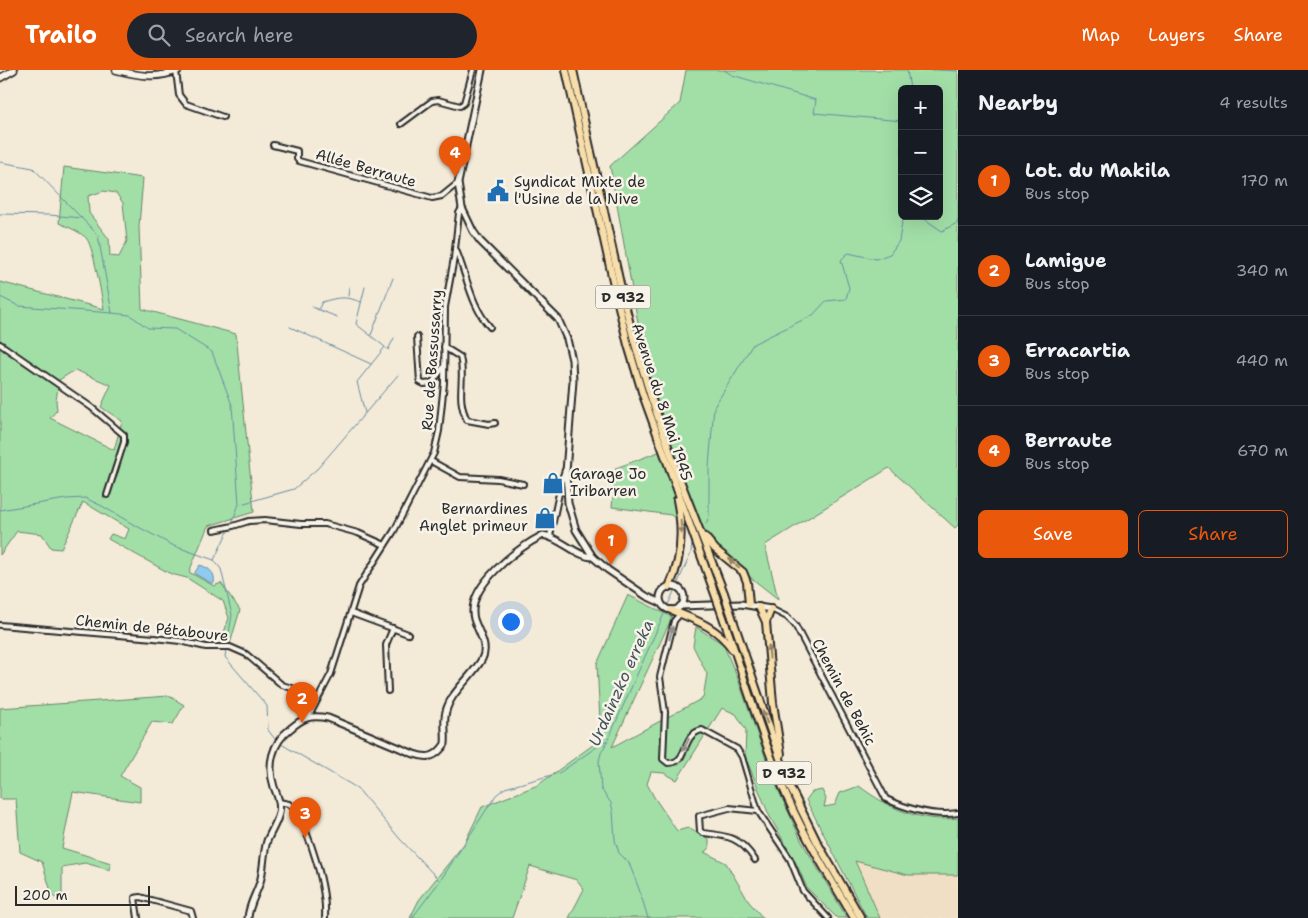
<!DOCTYPE html>
<meta charset="utf-8">
<style>
:root{--surface:#171b24;--page:#20242c;--text:#f1f3f6;--muted:#9ea1a6;--line:#363941;--accent:#ea580c}
body{margin:0;font-family:"Shantell Sans",sans-serif;background:var(--page);color:var(--text)}
.controls{position:absolute;right:15px;top:15px;display:grid;overflow:hidden;border-radius:8px;box-shadow:0 5px 20px #0002}
.controls button{width:45px;height:45px;display:grid;place-items:center;padding:0;border:0;border-bottom:1px solid var(--line);background:var(--surface);color:var(--text);font:25px sans-serif}
.scale{position:absolute;left:15px;bottom:12px;width:135px;box-sizing:border-box;padding-left:5px;border:2px solid #2b2b2b;border-top:0;font-size:14px;line-height:18px;white-space:nowrap;color:#2b2b2b;-webkit-text-stroke:4px #f7f3e8;paint-order:stroke}
.you{position:absolute;left:510px;top:551px;width:18px;height:18px;margin:-12px;border:4px solid #fff;border-radius:50%;background:#1a73e8;box-shadow:0 0 0 8px #1a73e833}
.badge{display:grid;place-items:center;width:32px;height:32px;border-radius:50%;background:var(--accent);color:#fff;font-size:16px;font-weight:700}
.pin{position:absolute;translate:-50% -41px;filter:drop-shadow(0 1px 2px #0008)}
.pin::after{content:'';position:absolute;top:26px;width:18px;height:15px;background:inherit;clip-path:polygon(0 0,100% 0,50% 100%)}
.list{margin:0;padding:0;list-style:none}
h2{display:flex;justify-content:space-between;align-items:center;height:65px;margin:0;padding:0 20px;font-size:21px}
h2 small{font-size:16px;font-weight:400;color:var(--muted)}
.list li{display:grid;grid-template-columns:32px 1fr auto;gap:15px;align-items:center;box-sizing:border-box;height:90px;padding:0 20px;border-top:1px solid var(--line)}
.list b{display:block;font-size:19px;white-space:nowrap}
.list p{margin:0;font-size:16px;white-space:nowrap;color:var(--muted)}
.list em{font-size:16px;font-style:normal;color:var(--muted)}
.actions{display:flex;gap:10px;padding:15px 20px}
.actions a{flex:1;padding:11px 0;border:1px solid var(--accent);border-radius:8px;text-align:center;font-size:18px;color:var(--accent)}
.actions .main{background:var(--accent);color:#fff}
.icon{flex:none;width:28px;height:28px;fill:none;stroke:currentColor;stroke-width:2;stroke-linecap:round;stroke-linejoin:round}
.map{position:relative;flex:none;width:958px;height:848px;overflow:hidden}
header{display:flex;align-items:center;gap:30px;box-sizing:border-box;height:70px;padding:0 25px;background:var(--accent);color:#fff}
header strong{font-size:24px}
nav{display:flex;gap:28px;margin-inline-start:auto;font-size:18px}
.search{width:350px;height:45px;background:var(--page);display:flex;align-items:center;gap:12px;box-sizing:border-box;padding:0 18px;border-radius:28px;color:var(--muted);font-size:19px}
main{display:flex}
aside{flex:1;background:var(--surface)}
.map>svg:first-child{display:block}
.built{fill:#f1dfc5}
.green{fill:#a2dfa7;stroke:#668569;fill-rule:evenodd}
.water{fill:#8ecbee;stroke:#668ba0}
.lines{fill:none;stroke-linecap:round;stroke-linejoin:round}
.stream{stroke:#668ba0;stroke-width:1}
.minor-casing{stroke:#2b2b2b;stroke-width:8}
.tertiary-casing{stroke:#2b2b2b;stroke-width:9}
.secondary-casing{stroke:#2b2b2b;stroke-width:9}
.trunk-casing{stroke:#2b2b2b;stroke-width:10}
.minor{stroke:#f7f3e8;stroke-width:4}
.tertiary{stroke:#f7f3e8;stroke-width:5}
.secondary{stroke:#f7f3e8;stroke-width:5.5}
.trunk{stroke:#f8deab;stroke-width:6}
.trunk-bridge-casing{stroke:#2b2b2b;stroke-width:10;stroke-linecap:butt}
.trunk-bridge{stroke:#f8deab;stroke-width:6}
.oneway{fill:#92846b}
.oneway2{fill:#918f8a}
.labels{text-anchor:middle;dominant-baseline:central;stroke-width:5;stroke-linejoin:round;paint-order:stroke}
.shield{fill:#f7f3e8;stroke:#686764;stroke-width:1}
.shield-label{font-size:14px;font-weight:bold;fill:#2b2b2b}
.street-label{font-size:15px;fill:#2b2b2b;stroke:#f7f3e8}
.poi-label{font-size:15px;fill:#2b2b2b;stroke:#f7f3e8;text-anchor:start}
.water-label{font-size:16px;font-style:italic;fill:#44535c;stroke:#f7f3e8}
</style>
<header>
<strong>Trailo</strong>
<div class="search"><svg class="icon" aria-label="search" viewBox="0 0 24 24"><circle cx="10" cy="10" r="6"/><path d="M15 15l6 6"/></svg>Search here</div>
<nav><a>Map</a><a>Layers</a><a>Share</a></nav>
</header>
<main>
<div class="map">
<svg width="958" height="848" viewBox="0 0 958 848">
<rect width="100%" height="100%" fill="#f4ead8"/>
<filter id="ink" filterUnits="userSpaceOnUse"><feTurbulence type="fractalNoise" baseFrequency=".02" numOctaves="2"/><feDisplacementMap in="SourceGraphic" scale="10" xChannelSelector="R" yChannelSelector="G"/><feConvolveMatrix kernelMatrix="1 2 1 2 8 2 1 2 1" color-interpolation-filters="sRGB"/></filter>
<g filter="url(#ink)">
<polygon class="built" points="855,790 908,805 958,805 958,848 880,848"/>
<g class="green">
<path d="M686,0H958V455L955,458L889,398L765,475L778,529L671,445L612,437L616,398L661,381L610,96L680,33ZM902,19H939V146H902Z"/>
<path d="M64,97L143,108L139,156L142,239L236,264L254,442L208,456L189,502L214,516L221,513L240,540L230,574H220L229,548L223,531L187,508L171,504L108,469L111,464L125,469L129,459L83,432L61,479L51,478L42,464L17,461L0,485V212L104,239C101,224 94,180 87,169C81,162 68,157 59,153ZM104,121L116,123L123,133L127,171L119,187L110,186L109,169L89,143L88,126ZM75,300L111,315L101,337L122,351L114,380L50,348L57,340L56,331L59,310Z"/>
<polygon points="628,525 672,547 612,677 703,628 707,604 693,576 696,557 723,574 738,609 772,706 802,772 847,848 837,848 807,818 797,795 769,745 745,686 746,660 736,644 722,638 677,710 664,703 651,702 647,714 654,727 677,761 688,758 709,769 709,779 704,782 726,793 749,832 763,848 569,848 584,819 577,810 530,796 512,848 410,848 419,830 464,774 482,737 538,715 601,669 597,594"/>
<polygon points="169,626 184,635 173,654 152,652 120,706 140,717 140,732 73,722 62,778 111,793 110,800 85,793 62,797 62,825 55,828 50,818 42,792 20,782 16,729 0,729 0,638"/>
<path d="M859,716C888,738 921,753 958,748V805H908L855,791L880,848H867L806,730L812,722L822,720L826,729L824,737L835,735L840,723Z"/>
</g>
<path class="water" d="M200,495C209,498 216,503 214,513H211L195,504V502Z"/>
<g class="lines">
<g class="stream">
<polyline points="724,0 732,5 816,30 814,43 902,51"/>
<polyline points="907,0 910,19"/>
<polyline points="939,0 958,1"/>
<polyline points="0,92 33,98 98,165 112,243 130,245 148,258 175,259 212,282 232,335 239,434 231,455"/>
<polyline points="0,144 49,145 82,148"/>
<polyline points="920,146 942,161 957,153 958,150"/>
<polyline points="348,226 349,217"/>
<polyline points="0,227 19,236 112,243"/>
<polyline points="312,237 337,247"/>
<path d="M318,240L322,232C339,227 345,226 361,232"/>
<polyline points="290,257 371,294"/>
<polyline points="371,265 393,208"/>
<polyline points="386,278 388,280 394,268"/>
<polyline points="365,343 357,312 385,277 356,254 365,217"/>
<polyline points="241,434 294,419 318,398 398,305"/>
<polyline points="0,440 66,429 85,428 102,436 131,453 174,476 214,490 221,499 232,545 227,575"/>
<polyline points="706,454 709,446 709,396 714,337 753,274 813,245 826,231 846,229 849,218 841,190 848,183 876,189 890,184 899,171 902,152 907,146"/>
<polyline points="214,490 229,459"/>
<polyline points="226,580 225,587 267,636 268,660 274,668"/>
<polyline points="281,674 357,718 400,769 439,810"/>
<polyline points="412,848 440,811 496,725 505,718 559,703 607,670"/>
<polyline points="648,848 639,819 629,793 619,783 615,770 613,741 611,733 601,719 599,691 601,683 608,670 691,483 692,472"/>
</g>
<g class="minor-casing">
<g id="minor">
<polyline points="176,1 179,25 186,34 223,47"/>
<polyline points="401,54 432,31 438,30 460,36 464,33 473,0"/>
<polyline points="273,75 297,81 297,89 299,91 432,128 442,126 458,113"/>
<path d="M456,180C467,206 471,236 490,257"/>
<polyline points="417,267 420,312 424,314 432,313 444,296"/>
<polyline points="0,274 91,337 124,365 124,372 107,425"/>
<path d="M444,277L460,287C466,310 455,326 467,350L489,354L495,353"/>
<polyline points="431,391 460,407 498,409 523,414"/>
<polyline points="214,460 233,456 249,451 265,450 301,454 325,454 358,463 385,475"/>
<polyline points="550,466 562,409 565,400"/>
<path d="M771,539L787,547L795,555L886,729C908,739 933,747 958,743"/>
<polyline points="351,543 408,564"/>
<path d="M680,544L674,551L660,607L665,642L663,689L668,693C690,693 680,665 702,660L737,679L742,687L758,741L790,789L803,821L828,848"/>
<polyline points="0,555 154,568 180,571 206,577 230,577 246,584 282,615 295,619 316,631"/>
<polyline points="388,621 386,575 393,558"/>
<polyline points="309,646 331,604 359,516 394,461 434,383 439,361 444,313 445,237 454,188 459,143 462,138"/>
<path d="M279,732L289,734L295,739C310,765 327,817 325,848"/>
<path d="M755,790C740,767 729,766 703,763L700,761L699,746L729,738L758,741"/>
<polyline points="138,848 135,828 140,827 191,841 193,848"/>
</g>
</g>
<g class="tertiary-casing">
<g id="tertiary">
<polyline points="482,0 458,113 462,138 473,161 480,171 558,249 567,269 572,290 573,311 566,402 568,433 576,460 593,487 608,500 646,526 661,533"/>
<circle cx="672" cy="528" r="12"/>
<polyline points="680,536 741,534 771,539"/>
<path d="M248,848C249,834 256,825 260,812C264,799 263,784 267,771C271,761 277,753 279,743C281,733 277,725 274,717C267,695 272,673 290,659C304,647 310,645 328,648L414,684C429,689 436,687 445,674C446,665 444,656 445,647C447,624 471,609 482,589C489,576 478,562 474,549C465,517 518,478 543,465C561,468 577,487 593,487"/>
</g>
</g>
<g class="secondary-casing">
<g id="secondary">
<path d="M116,0C139,6 157,9 179,0"/>
<polyline points="0,8 14,0"/>
</g>
</g>
<g class="trunk-casing">
<g id="trunk">
<polyline points="566,0 618,233 628,275 643,325 716,527"/>
<polyline points="573,0 622,223 635,274 650,324 678,405 724,523"/>
<polyline points="705,467 715,479 743,502 747,512 749,534"/>
<path d="M669,517C682,490 683,459 677,430"/>
<polyline points="759,537 766,552"/>
<polyline points="771,539 766,552 773,633 781,684"/>
<path d="M671,540C693,549 718,557 732,579"/>
<polyline points="732,547 789,715 817,772 861,848"/>
<path d="M724,550C745,609 762,670 787,727C806,769 830,808 854,848"/>
</g>
</g>
<use href="#minor" class="minor"/>
<use href="#tertiary" class="tertiary"/>
<use href="#secondary" class="secondary"/>
<use href="#trunk" class="trunk"/>
<g class="trunk-bridge-casing">
<g id="trunk-bridge">
<polyline points="724,523 732,547"/>
<polyline points="716,527 724,550"/>
</g>
</g>
<use href="#trunk-bridge" class="trunk-bridge"/>
</g>
<defs><path id="oneway-solid" d="M-6-.8H1V-3.2L6.5 0L1 3.2V.8H-6Z" transform="scale(1.25)"/></defs>
<g class="oneway">
<use href="#oneway-solid" transform="translate(681 457) rotate(87)"/>
<use href="#oneway-solid" transform="translate(734 493) rotate(-139)"/>
<use href="#oneway-solid" transform="translate(769 582) rotate(-95)"/>
<use href="#oneway-solid" transform="translate(765 647) rotate(-109)"/>
</g>
<g class="oneway2">
<use href="#oneway-solid" transform="translate(671 563) rotate(-76)"/>
<use href="#oneway-solid" transform="translate(686 675) rotate(115)"/>
</g>
</g>
<defs>
<g id="civic-bare" transform="scale(1.725)"><path d="M-.6-6.5H3V-4.5H.6V-3L4-1V1h2V6H-6V1h2V-1L-.6-3ZM-1.2 2.5V6h2.4V2.5Z" fill="#1f6fb2" stroke="#f7f3e8" stroke-width="2.5" paint-order="stroke"/></g>
<g id="shop-bare" transform="scale(1.725)"><path d="M-5-2.5h2.3a2.7 3.5 0 0 1 5.4 0H5L5.5 6h-11ZM-1.5-2.5h3a1.5 2.3 0 0 0-3 0Z" fill="#1f6fb2" stroke="#f7f3e8" stroke-width="2.5" paint-order="stroke"/></g>
</defs>
<g fill-rule="evenodd">
<use href="#civic-bare" x="498" y="121"/>
<use href="#shop-bare" x="553" y="413"/>
<use href="#shop-bare" x="545" y="448"/>
</g>
<g class="labels">
<g class="shield">
<rect x="595.5" y="215.5" width="55" height="23" rx="4"/>
<rect x="756.5" y="691.5" width="55" height="23" rx="4"/>
</g>
<g class="shield-label">
<text x="623" y="227">D 932</text>
<text x="784" y="703">D 932</text>
</g>
<g class="street-label">
<text transform="translate(366 98) rotate(16)">Allée Berraute</text>
<text transform="translate(432 290) rotate(-86)">Rue de Bassussarry</text>
<text transform="translate(662 332) rotate(72)">Avenue du 8 Mai 1945</text>
<text transform="translate(152 558) rotate(6)">Chemin de Pétaboure</text>
<text transform="translate(844 622) rotate(62)">Chemin de Behic</text>
</g>
<g class="poi-label">
<text x="514" y="112">Syndicat Mixte de<tspan x="514" dy="17">l'Usine de la Nive</tspan></text>
<text x="570" y="404">Garage Jo<tspan x="570" dy="17">Iribarren</tspan></text>
<text x="528" y="439" text-anchor="end">Bernardines<tspan x="528" dy="17">Anglet primeur</tspan></text>
</g>
<g class="water-label">
<text transform="translate(621 613) rotate(-66)">Urdainzko erreka</text>
</g>
</g>
</svg>
<div class="controls">
<button>+</button>
<button>−</button>
<button><svg class="icon" aria-label="layers" viewBox="0 0 24 24"><path d="M12 4l9 5-9 5-9-5zM3 14l9 5 9-5"/></svg></button>
</div>
<div class="scale">200 m</div>
<div class="you"></div>
<div class="pin badge" style="left:611px;top:495px">1</div>
<div class="pin badge" style="left:302px;top:653px">2</div>
<div class="pin badge" style="left:305px;top:768px">3</div>
<div class="pin badge" style="left:455px;top:107px">4</div>
</div>
<aside>
<h2>Nearby<small>4 results</small></h2>
<ul class="list">
<li><span class="badge">1</span><div><b>Lot. du Makila</b><p>Bus stop</p></div><em>170 m</em></li>
<li><span class="badge">2</span><div><b>Lamigue</b><p>Bus stop</p></div><em>340 m</em></li>
<li><span class="badge">3</span><div><b>Erracartia</b><p>Bus stop</p></div><em>440 m</em></li>
<li><span class="badge">4</span><div><b>Berraute</b><p>Bus stop</p></div><em>670 m</em></li>
</ul>
<div class="actions"><a class="main">Save</a><a>Share</a></div>
</aside>
</main>
